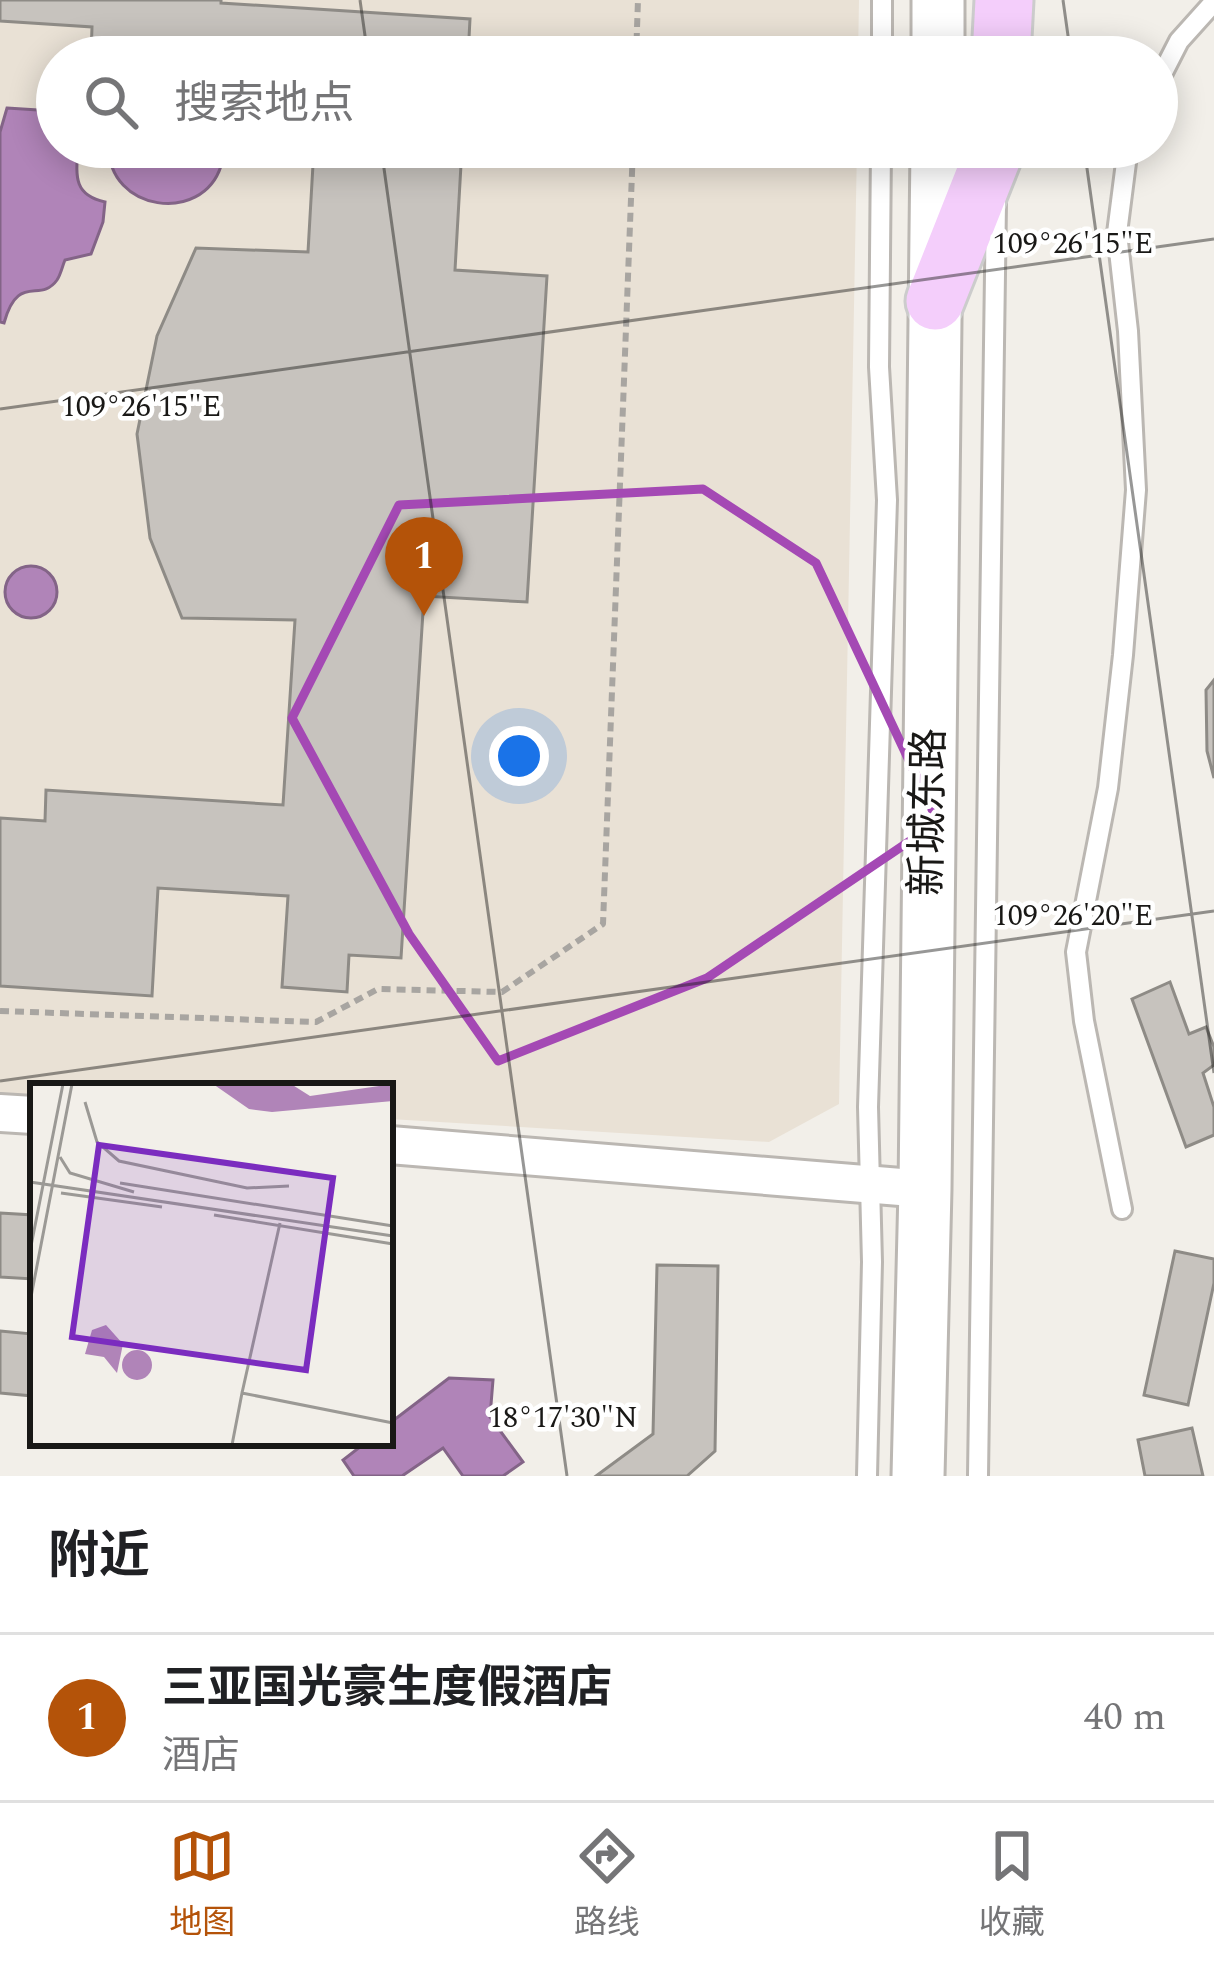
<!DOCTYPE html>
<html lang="zh">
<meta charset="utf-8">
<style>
:root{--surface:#fff;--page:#f6f6f6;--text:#202124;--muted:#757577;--line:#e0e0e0;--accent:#b45309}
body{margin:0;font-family:Spectral,"Noto Sans SC",serif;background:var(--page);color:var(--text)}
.you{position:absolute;left:519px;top:756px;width:42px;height:42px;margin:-30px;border:9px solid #fff;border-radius:50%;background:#1a73e8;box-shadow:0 0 0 18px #1a73e833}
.badge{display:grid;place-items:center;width:78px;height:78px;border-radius:50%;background:var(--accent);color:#fff;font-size:39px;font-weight:700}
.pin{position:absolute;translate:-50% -99px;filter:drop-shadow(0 3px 6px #0008)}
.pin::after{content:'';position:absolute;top:63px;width:42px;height:36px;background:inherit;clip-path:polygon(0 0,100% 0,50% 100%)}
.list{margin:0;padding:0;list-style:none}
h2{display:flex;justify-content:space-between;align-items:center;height:156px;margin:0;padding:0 48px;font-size:51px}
h2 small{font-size:39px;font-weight:400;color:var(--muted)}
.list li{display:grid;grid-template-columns:78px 1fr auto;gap:36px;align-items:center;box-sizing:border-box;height:168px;padding:0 48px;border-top:3px solid var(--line)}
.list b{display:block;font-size:45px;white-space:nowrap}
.list p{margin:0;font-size:39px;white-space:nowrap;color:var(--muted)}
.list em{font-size:39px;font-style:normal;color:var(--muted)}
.icon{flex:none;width:66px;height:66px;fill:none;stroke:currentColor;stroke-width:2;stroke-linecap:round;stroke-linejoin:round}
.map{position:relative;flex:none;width:1214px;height:1476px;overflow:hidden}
.search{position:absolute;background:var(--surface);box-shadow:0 6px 30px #0003;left:36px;right:36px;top:36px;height:132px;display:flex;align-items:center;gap:30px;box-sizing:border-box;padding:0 42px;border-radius:66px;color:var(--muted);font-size:45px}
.sheet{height:324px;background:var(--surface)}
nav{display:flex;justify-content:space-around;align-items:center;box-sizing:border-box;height:168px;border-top:3px solid var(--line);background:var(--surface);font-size:33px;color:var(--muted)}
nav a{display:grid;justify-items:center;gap:6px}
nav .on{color:var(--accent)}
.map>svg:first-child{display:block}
.built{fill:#e9e1d5}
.water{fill:#b084b8;stroke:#836487;stroke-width:3}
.building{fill:#c7c3be;stroke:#8e8b86;stroke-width:3}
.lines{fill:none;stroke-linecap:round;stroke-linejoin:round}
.service-casing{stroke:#bbb7b2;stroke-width:24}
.minor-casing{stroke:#bbb7b2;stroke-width:42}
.secondary-casing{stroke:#bbb7b2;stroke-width:57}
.primary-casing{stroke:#ccc;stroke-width:63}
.path{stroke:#a8a5a1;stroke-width:6;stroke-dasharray:9 6;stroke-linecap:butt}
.service{stroke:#fff;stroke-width:18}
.minor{stroke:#fff;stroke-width:36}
.secondary{stroke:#fff;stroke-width:51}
.primary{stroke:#f4cefb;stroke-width:57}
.marked{fill:none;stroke:#a449b4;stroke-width:9;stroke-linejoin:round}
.ticks{fill:none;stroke:#191816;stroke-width:3;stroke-opacity:0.45}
.labels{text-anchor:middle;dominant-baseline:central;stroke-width:9;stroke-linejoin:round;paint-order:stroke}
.street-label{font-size:42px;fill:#191816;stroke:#fff}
.inset-road{fill:none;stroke:#9b9995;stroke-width:3}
.view{fill:#7b2cbf;fill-opacity:0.15;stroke:#7b2cbf;stroke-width:6}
.inset-edge{fill:none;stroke:#191816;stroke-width:6}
.ticks-label{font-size:30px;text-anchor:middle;fill:#191816;stroke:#fff;stroke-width:9;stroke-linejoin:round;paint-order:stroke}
</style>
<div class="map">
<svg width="1214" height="1476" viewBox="0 0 1214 1476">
<rect width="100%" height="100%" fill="#f2efe9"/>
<polygon class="built" points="0,0 859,0 858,57 57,57 57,147 857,147 839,1104 769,1142 390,1119 390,1086 33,1086 33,1097 0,1095"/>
<g class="water">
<path d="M7,108L38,110L57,119V147H78C76,176 73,195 105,202L103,222L91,254L65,260C62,267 61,274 57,280C40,304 18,272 4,323L0,322V132Z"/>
<path d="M109,147H224C223,153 223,160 221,166C202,225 108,211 109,147Z"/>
<circle cx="31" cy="592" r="26"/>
<polygon points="449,1378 493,1380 490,1417 523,1462 503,1476 463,1476 443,1448 402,1476 354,1476 343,1460 365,1443 390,1443 390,1423"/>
</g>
<g class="building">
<polygon points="0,0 221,0 221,3 470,19 468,57 91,57 92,27 0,21"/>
<polygon points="314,147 462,147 455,270 547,276 527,602 424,596 401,958 349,955 347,992 282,987 288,896 158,888 152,996 0,986 0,818 45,821 46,790 283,805 295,620 182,618 150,538 137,434 157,336 196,248 308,252"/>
<polygon points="1214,680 1214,778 1207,751 1206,690"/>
<polygon points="1170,982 1189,1034 1206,1027 1214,1047 1214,1065 1203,1073 1214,1107 1214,1135 1186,1147 1132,999"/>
<polygon points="0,1213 33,1215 33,1279 0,1277"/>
<polygon points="1175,1251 1214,1259 1214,1283 1188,1405 1144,1395"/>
<polygon points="657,1265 718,1266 715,1451 687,1476 596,1476 653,1434"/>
<polygon points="0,1331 33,1334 33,1396 0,1393"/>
<polygon points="1192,1428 1203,1476 1145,1476 1138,1440"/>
</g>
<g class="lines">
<g class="service-casing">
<g id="service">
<polyline points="882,57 882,0"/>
<polyline points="1157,84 1179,41 1214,2"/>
<polyline points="1122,1209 1084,1021 1076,952 1108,788 1123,655 1136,490 1128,331 1117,233 1128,147"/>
<polyline points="867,1476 872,1262 868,1107 887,500 879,367 881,147"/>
<polyline points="978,1476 996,203"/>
</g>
</g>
<g class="minor-casing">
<g id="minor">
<polyline points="0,1113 33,1115"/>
<polyline points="390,1145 925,1189"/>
</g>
</g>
<g class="secondary-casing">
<g id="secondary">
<polyline points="938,57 938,0"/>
<polyline points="918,1476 925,1189 937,147"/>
</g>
</g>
<g class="primary-casing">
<g id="primary">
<polyline points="1001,57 1004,0"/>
<polyline points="935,301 996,147"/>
</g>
</g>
<g class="path">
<polyline points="636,57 638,0"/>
<polyline points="0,1011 316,1022 378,989 502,992 603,924 633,147"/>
</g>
<use href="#service" class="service"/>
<use href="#minor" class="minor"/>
<use href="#secondary" class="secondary"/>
<use href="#primary" class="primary"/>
</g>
<path class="marked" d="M703,489L816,563L938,822L707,978L498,1061L409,934L292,718L399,505Z"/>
<path class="ticks" d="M360,0L368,57M1063,0L1071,57M381,147L567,1476M1084,147L1214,1073M0,409L1214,239M0,1081L1214,911"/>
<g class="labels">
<g class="street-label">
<text transform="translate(929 812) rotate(-89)">新城东路</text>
</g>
</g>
<g transform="translate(30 1083)">
<rect width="363" height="363" fill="#f2efe9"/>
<path d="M183,1H261L280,13L363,1V18L242,29L219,26ZM76,242L93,261L87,290L74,274L55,271L62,247ZM92 282a15 15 0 1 1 30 0a15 15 0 1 1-30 0Z" fill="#b084b8"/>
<path class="inset-road" d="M55,19L67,59L89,78L217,105L259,103M30,74L40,90L104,109M0,99L363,153M90,100L363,143M31,110L132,124M184,132L363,161M0,168L33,1M0,219L42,1M212,310L250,140M202,362L212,310L363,340"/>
<path class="view" d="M69,62L303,95L276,287L42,254Z"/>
<rect width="363" height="363" class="inset-edge"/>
</g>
<g class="ticks-label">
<text x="1073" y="253">109°26'15"E</text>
<text x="141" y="416">109°26'15"E</text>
<text x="1073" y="925">109°26'20"E</text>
<text x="563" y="1427">18°17'30"N</text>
</g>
</svg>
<div class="you"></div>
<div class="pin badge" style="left:424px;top:616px">1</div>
<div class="search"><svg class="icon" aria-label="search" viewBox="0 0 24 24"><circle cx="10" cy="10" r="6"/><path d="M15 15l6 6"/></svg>搜索地点</div>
</div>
<section class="sheet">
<h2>附近<small></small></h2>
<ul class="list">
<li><span class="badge">1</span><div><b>三亚国光豪生度假酒店</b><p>酒店</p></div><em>40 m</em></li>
</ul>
</section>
<nav>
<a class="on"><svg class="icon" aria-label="map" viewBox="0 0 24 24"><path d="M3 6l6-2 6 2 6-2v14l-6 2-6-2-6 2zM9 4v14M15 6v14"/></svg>地图</a>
<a><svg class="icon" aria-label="directions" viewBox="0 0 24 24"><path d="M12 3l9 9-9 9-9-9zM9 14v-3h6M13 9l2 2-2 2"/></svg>路线</a>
<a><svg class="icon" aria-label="saved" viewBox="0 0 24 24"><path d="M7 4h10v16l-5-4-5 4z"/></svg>收藏</a>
</nav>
